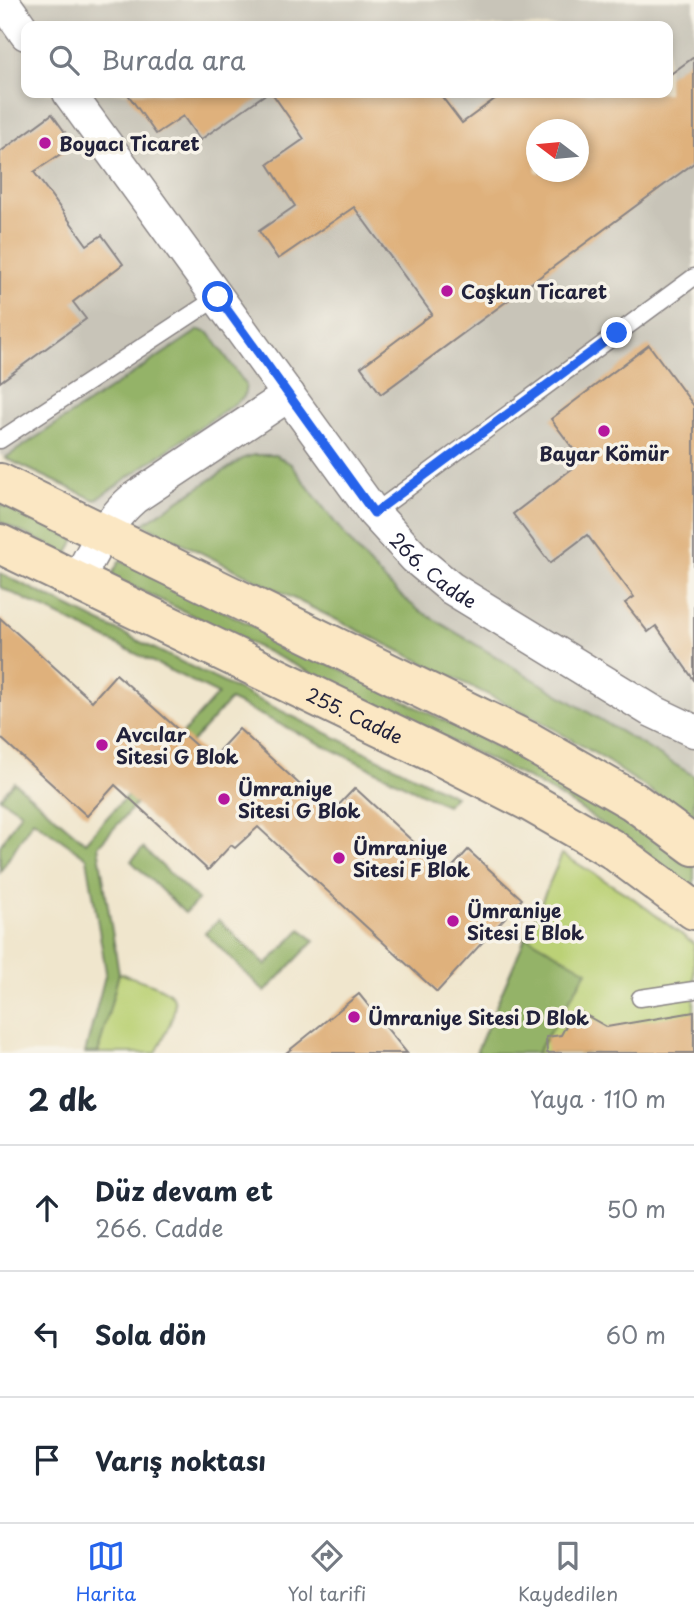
<!DOCTYPE html>
<html lang="tr">
<meta charset="utf-8">
<style>
:root{--surface:#fff;--page:#f2f2f3;--text:#1f2937;--muted:#747a83;--line:#e0e1e3;--accent:#2563eb}
body{margin:0;font-family:"Playpen Sans",sans-serif;background:var(--page);color:var(--text)}
.compass{position:absolute;left:526px;top:119px;width:63px;height:63px;border-radius:50%;background:var(--surface);box-shadow:0 4px 10px #0003;rotate:286deg}
.stop{position:absolute;width:21px;height:21px;margin:-16px;border:5px solid #2563eb;border-radius:50%;background:#fff}
.stop.end{background:#2563eb;border-color:#fff;box-shadow:0 2px 7px #0008}
.list{margin:0;padding:0;list-style:none}
h2{display:flex;justify-content:space-between;align-items:center;height:91px;margin:0;padding:0 28px;font-size:30px}
h2 small{font-size:23px;font-weight:400;color:var(--muted)}
.list li{display:grid;grid-template-columns:46px 1fr auto;gap:21px;align-items:center;box-sizing:border-box;height:126px;padding:0 28px;border-top:2px solid var(--line)}
.list b{display:block;font-size:26px;white-space:nowrap}
.list p{margin:0;font-size:23px;white-space:nowrap;color:var(--muted)}
.list em{font-size:23px;font-style:normal;color:var(--muted)}
.icon{flex:none;width:38px;height:38px;fill:none;stroke:currentColor;stroke-width:2;stroke-linecap:round;stroke-linejoin:round}
.map{position:relative;flex:none;width:694px;height:1053px;overflow:hidden}
.search{position:absolute;background:var(--surface);box-shadow:0 4px 10px #0003;left:21px;right:21px;top:21px;height:77px;display:flex;align-items:center;gap:18px;box-sizing:border-box;padding:0 24px;border-radius:14px;color:var(--muted);font-size:26px}
.sheet{height:469px;background:var(--surface)}
nav{display:flex;justify-content:space-around;align-items:center;box-sizing:border-box;height:98px;border-top:2px solid var(--line);background:var(--surface);font-size:19px;color:var(--muted)}
nav a{display:grid;justify-items:center;gap:4px}
nav .on{color:var(--accent)}
.map>svg:first-child{display:block}
.industrial{fill:#c8c4b8;fill-rule:evenodd}
.green{fill:#bbd176;stroke:#6e7a58;stroke-width:2}
.forest{fill:#94b367;stroke:#5b6a51;stroke-width:2}
.building{fill:#dfb17b;fill-rule:evenodd}
.lines{fill:none;stroke-linecap:round;stroke-linejoin:round}
.service-casing{stroke:#898484;stroke-width:19}
.minor-casing{stroke:#898484;stroke-width:35}
.secondary-casing{stroke:#898484;stroke-width:42}
.service{stroke:#fff;stroke-width:16}
.minor{stroke:#fff;stroke-width:32}
.secondary{stroke:#fbe7c3;stroke-width:38}
.route{stroke:#2563eb;stroke-width:9}
.poi-dot{fill:#b5179e;stroke:#f7f3e8;stroke-width:2.5}
.labels{text-anchor:middle;dominant-baseline:central;stroke-width:7;stroke-linejoin:round;paint-order:stroke}
.poi-label{font-size:19px;font-weight:bold;fill:#22223b;stroke:#f7f3e8;text-anchor:start}
.street-label{font-size:19px;fill:#22223b;stroke:#f7f3e8}
</style>
<div class="map">
<svg width="694" height="1053" viewBox="0 0 694 1053">
<rect width="100%" height="100%" fill="#f7f3e8"/>
<filter id="ink" filterUnits="userSpaceOnUse"><feTurbulence type="fractalNoise" baseFrequency=".0143" numOctaves="2"/><feDisplacementMap in="SourceGraphic" scale="14" xChannelSelector="R" yChannelSelector="G"/><feConvolveMatrix kernelMatrix="1 2 1 2 8 2 1 2 1" color-interpolation-filters="sRGB"/></filter>
<filter id="wash" filterUnits="userSpaceOnUse"><feTurbulence type="fractalNoise" baseFrequency=".00686" numOctaves="4" result="noise"/><feDisplacementMap in="SourceGraphic" scale="28" xChannelSelector="R" yChannelSelector="G"/><feGaussianBlur stdDeviation="1.57" result="paint"/><feColorMatrix in="noise" values="0 0 0 0 0 0 0 0 0 0 0 0 0 0 0 0 0 1.4 0 .05"/><feComposite in="paint" operator="in"/></filter>
<g filter="url(#wash)">
<rect width="100%" height="100%" fill="#f0e6cd"/>
<path class="industrial" d="M0,0H694V820L599,756L531,716L0,455ZM26,26H668V93H26ZM536,130H578V172H536Z"/>
<g class="green">
<polygon points="562,854 633,898 694,944 694,1053 476,1053"/>
<path d="M119,973C182,994 187,990 156,1053H98Z"/>
</g>
<g class="forest">
<polygon points="199,330 209,333 246,385 244,397 95,500 5,458"/>
<path d="M254,455H275L291,464C330,516 366,569 417,609L694,776V820L599,756L531,716L143,524L244,458Z"/>
<polygon points="0,504 75,539 68,554 0,522"/>
<polygon points="120,560 582,789 694,867 694,887 576,806 527,778 111,576"/>
<polygon points="0,573 455,796 446,805 230,700 98,846 119,973 98,1053 85,1053 106,972 87,858 33,820 0,872 0,846 21,812 0,798 14,782 85,842 218,694 0,587"/>
<polygon points="143,848 198,900 185,913 131,861"/>
<polygon points="219,920 266,965 301,929 314,941 265,992 205,933"/>
<polygon points="526,936 587,971 537,1053 476,1053"/>
</g>
<g id="blocks">
<g class="building">
<path d="M694,57V163L381,394L361,367L432,314L354,207L278,259L259,231L295,206L268,164L304,139L272,93H439L462,123L503,93H668V76ZM536,130H578V172H536Z"/>
<polygon points="127,93 267,93 200,140 183,116 156,134"/>
<polygon points="52,114 74,145 34,172 87,245 102,235 123,264 73,302 86,319 0,382 0,152"/>
<polygon points="649,345 694,406 694,680 656,626 648,632 625,603 634,597 587,535 550,563 513,514 582,461 551,419"/>
<polygon points="0,618 92,701 116,674 211,759 239,729 331,813 355,788 447,873 468,850 522,899 437,992 258,827 235,848 231,845 208,870 115,785 87,816 0,737"/>
<polygon points="359,994 407,1053 286,1053"/>
<polygon points="575,1009 607,1027 694,1012 694,1053 547,1053 546,1037 561,1035"/>
</g>
</g>
</g>
<g filter="url(#ink)">
<use href="#blocks" fill-opacity="0" stroke="#898484" stroke-width="2"/>
<g class="lines">
<g class="service-casing">
<g id="service">
<polyline points="0,440 218,297"/>
<polyline points="374,513 694,277"/>
<polyline points="640,998 694,990"/>
</g>
</g>
<g class="minor-casing">
<g id="minor">
<polyline points="2,0 26,34"/>
<path id="s1" d="M69,93L374,513L415,558L451,588L652,711L694,731"/>
<path d="M77,581C94,550 107,521 134,498L289,395"/>
</g>
</g>
<g class="secondary-casing">
<g id="secondary">
<polyline points="0,483 528,741 633,801 694,846"/>
<path id="s2" d="M0,544L438,755L530,802L612,849L694,910"/>
</g>
</g>
<use href="#service" class="service"/>
<use href="#minor" class="minor"/>
<use href="#secondary" class="secondary"/>
</g>
</g>
<g class="lines" filter="url(#ink)">
<polyline class="route" points="218,297 374,513 617,333"/>
</g>
<g class="poi-dot">
<circle cx="45" cy="143" r="7"/>
<circle cx="447" cy="291" r="7"/>
<circle cx="604" cy="431" r="7"/>
<circle cx="102" cy="745" r="7"/>
<circle cx="224" cy="799" r="7"/>
<circle cx="339" cy="858" r="7"/>
<circle cx="453" cy="921" r="7"/>
<circle cx="354" cy="1017" r="7"/>
</g>
<g class="labels">
<g class="poi-label">
<text x="59" y="143">Boyacı Ticaret</text>
<text x="461" y="291">Coşkun Ticaret</text>
<text x="604" y="453" text-anchor="middle">Bayar Kömür</text>
<text x="116" y="734">Avcılar<tspan x="116" dy="22">Sitesi G Blok</tspan></text>
<text x="238" y="788">Ümraniye<tspan x="238" dy="22">Sitesi G Blok</tspan></text>
<text x="353" y="847">Ümraniye<tspan x="353" dy="22">Sitesi F Blok</tspan></text>
<text x="467" y="910">Ümraniye<tspan x="467" dy="22">Sitesi E Blok</tspan></text>
<text x="368" y="1017">Ümraniye Sitesi D Blok</text>
</g>
<g class="street-label">
<text stroke="none"><textPath href="#s1" startOffset="602">266. Cadde</textPath></text>
<text stroke="none"><textPath href="#s2" startOffset="394">255. Cadde</textPath></text>
</g>
</g>
</svg>
<svg class="compass" viewBox="-18 -18 36 36"><path d="M0-13l5 13h-10z" fill="#e53935"/><path d="M0 13l5-13h-10z" fill="#747a83"/></svg>
<div class="stop" style="left:218px;top:297px"></div>
<div class="stop end" style="left:617px;top:333px"></div>
<div class="search"><svg class="icon" aria-label="search" viewBox="0 0 24 24"><circle cx="10" cy="10" r="6"/><path d="M15 15l6 6"/></svg>Burada ara</div>
</div>
<section class="sheet">
<h2>2 dk<small>Yaya · 110 m</small></h2>
<ul class="list">
<li><svg class="icon" aria-label="ahead" viewBox="0 0 24 24"><path d="M12 20V5M6 11l6-6 6 6"/></svg><div><b>Düz devam et</b><p>266. Cadde</p></div><em>50 m</em></li>
<li><svg class="icon" aria-label="left" viewBox="0 0 24 24"><path d="M17 20v-9H6M10 6l-5 5 5 5"/></svg><div><b>Sola dön</b></div><em>60 m</em></li>
<li><svg class="icon" aria-label="arrive" viewBox="0 0 24 24"><path d="M6 21V4h12l-3 4 3 4H6"/></svg><div><b>Varış noktası</b></div></li>
</ul>
</section>
<nav>
<a class="on"><svg class="icon" aria-label="map" viewBox="0 0 24 24"><path d="M3 6l6-2 6 2 6-2v14l-6 2-6-2-6 2zM9 4v14M15 6v14"/></svg>Harita</a>
<a><svg class="icon" aria-label="directions" viewBox="0 0 24 24"><path d="M12 3l9 9-9 9-9-9zM9 14v-3h6M13 9l2 2-2 2"/></svg>Yol tarifi</a>
<a><svg class="icon" aria-label="saved" viewBox="0 0 24 24"><path d="M7 4h10v16l-5-4-5 4z"/></svg>Kaydedilen</a>
</nav>
